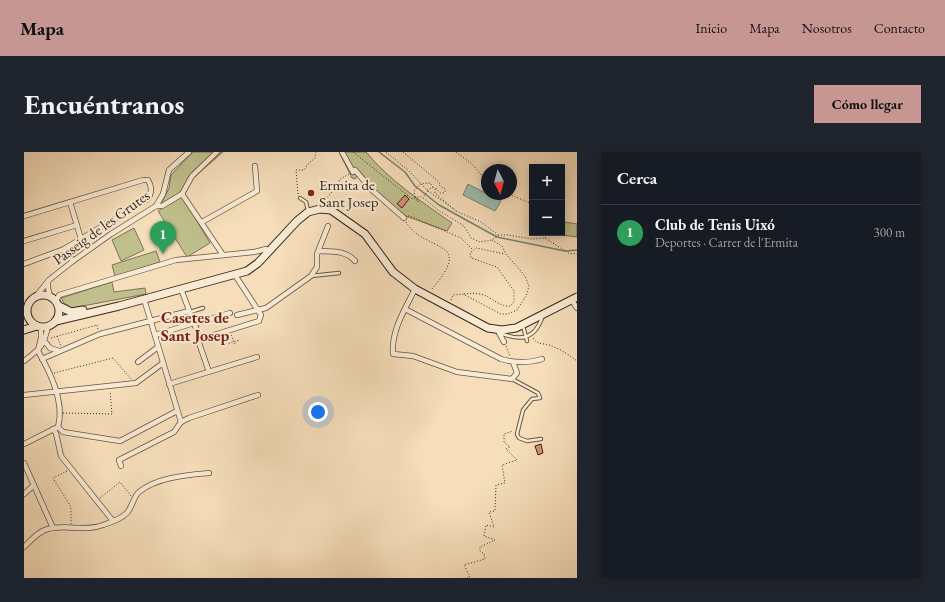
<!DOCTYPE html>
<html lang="es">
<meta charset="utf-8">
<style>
:root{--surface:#171b24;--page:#20242c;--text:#f1f3f6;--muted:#9ea1a6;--line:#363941;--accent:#c59692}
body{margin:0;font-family:"EB Garamond",serif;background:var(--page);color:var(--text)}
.controls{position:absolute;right:12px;top:12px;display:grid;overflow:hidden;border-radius:0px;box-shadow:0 2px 10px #0003}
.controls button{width:36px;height:36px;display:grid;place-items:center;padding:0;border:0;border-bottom:1px solid var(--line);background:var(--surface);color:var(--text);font:20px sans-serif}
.compass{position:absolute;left:457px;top:12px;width:36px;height:36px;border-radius:50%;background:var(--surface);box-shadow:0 2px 10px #0003;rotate:174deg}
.you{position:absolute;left:294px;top:260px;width:14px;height:14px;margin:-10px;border:3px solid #fff;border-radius:50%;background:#1a73e8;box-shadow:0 0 0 6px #1a73e833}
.badge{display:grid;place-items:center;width:26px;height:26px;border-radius:50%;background:var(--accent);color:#fff;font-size:13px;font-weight:700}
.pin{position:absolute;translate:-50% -33px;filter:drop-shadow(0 1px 2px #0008)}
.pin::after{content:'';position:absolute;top:21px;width:14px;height:12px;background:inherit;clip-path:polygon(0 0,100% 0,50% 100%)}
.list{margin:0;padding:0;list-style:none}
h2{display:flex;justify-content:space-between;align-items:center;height:52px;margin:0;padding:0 16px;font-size:17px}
h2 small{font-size:13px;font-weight:400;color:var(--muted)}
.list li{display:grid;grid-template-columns:26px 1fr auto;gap:12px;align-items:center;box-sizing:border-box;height:56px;padding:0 16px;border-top:1px solid var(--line)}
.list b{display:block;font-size:15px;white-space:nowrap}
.list p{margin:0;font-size:13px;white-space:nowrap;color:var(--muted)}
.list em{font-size:13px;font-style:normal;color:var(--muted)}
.map{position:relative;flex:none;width:553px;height:426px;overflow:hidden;border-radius:0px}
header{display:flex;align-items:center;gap:24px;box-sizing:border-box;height:56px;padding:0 20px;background:var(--accent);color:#111}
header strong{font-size:19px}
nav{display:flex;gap:22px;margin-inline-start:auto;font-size:14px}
.intro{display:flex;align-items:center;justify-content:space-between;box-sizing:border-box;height:96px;padding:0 24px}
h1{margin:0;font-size:28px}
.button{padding:10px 18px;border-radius:0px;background:var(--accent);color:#111;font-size:14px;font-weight:700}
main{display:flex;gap:24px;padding:0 24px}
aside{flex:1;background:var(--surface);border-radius:0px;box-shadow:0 2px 10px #0003}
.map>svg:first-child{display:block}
.green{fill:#c0c08d;stroke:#7c7355}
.water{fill:#9dbcae;stroke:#748074}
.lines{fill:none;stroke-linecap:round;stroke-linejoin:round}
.stream{stroke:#748074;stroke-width:1.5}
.building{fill:#d98b7a;stroke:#37261d}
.lane-casing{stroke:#675444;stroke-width:4.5}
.street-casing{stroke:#675444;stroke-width:6}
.secondary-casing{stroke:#37261d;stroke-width:9}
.path{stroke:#37261d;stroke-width:1;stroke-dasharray:1 2;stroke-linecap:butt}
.lane{stroke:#f9ead3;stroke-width:2.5}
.street{stroke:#f9ead3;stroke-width:4.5}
.secondary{stroke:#f9ead3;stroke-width:7}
.poi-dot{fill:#8f2418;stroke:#f9ead3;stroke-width:1.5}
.labels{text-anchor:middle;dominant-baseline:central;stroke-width:4;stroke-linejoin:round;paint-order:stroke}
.poi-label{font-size:15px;fill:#37261d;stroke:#f9ead3;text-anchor:start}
.street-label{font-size:15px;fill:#37261d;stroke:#f9ead3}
.neighbourhood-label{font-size:16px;font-weight:bold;fill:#7a1f14;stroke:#f9ead3}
</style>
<header>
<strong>Mapa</strong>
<nav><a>Inicio</a><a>Mapa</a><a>Nosotros</a><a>Contacto</a></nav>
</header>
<div class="intro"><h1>Encuéntranos</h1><a class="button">Cómo llegar</a></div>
<main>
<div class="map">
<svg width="553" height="426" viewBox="0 0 553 426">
<rect width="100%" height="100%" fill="#f6debb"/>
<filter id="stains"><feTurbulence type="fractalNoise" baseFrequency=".005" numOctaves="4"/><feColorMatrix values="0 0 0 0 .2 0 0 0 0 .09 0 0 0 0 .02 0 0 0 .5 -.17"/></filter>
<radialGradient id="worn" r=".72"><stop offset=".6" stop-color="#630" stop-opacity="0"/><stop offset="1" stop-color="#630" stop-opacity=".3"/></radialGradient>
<g class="green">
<polygon points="169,0 199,0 169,26 161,41 155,41 137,52 145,36 147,23"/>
<path d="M315,0H342C366,29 398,50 428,71L423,79L379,63L346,37L334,22L331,27L328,26Z"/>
<polygon points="158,44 186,91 163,105 134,59"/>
<polygon points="541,70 553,72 553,85 538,83"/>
<polygon points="110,76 120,98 97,109 88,88"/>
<polygon points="132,99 136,110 91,124 88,113"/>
<polygon points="88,130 90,140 121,136 122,142 48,156 40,151 37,146"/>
</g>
<polygon class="water" points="444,32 477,49 471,59 439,43"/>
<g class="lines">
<polyline class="stream" points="355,0 381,20 391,34 415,53 473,85 541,99 553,98"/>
</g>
<g class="building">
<polygon points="381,43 385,47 378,56 373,52"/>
<polygon points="517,292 519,301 514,303 511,294"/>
</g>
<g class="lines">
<g class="lane-casing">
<g id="lane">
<polyline points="276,46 282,50 284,58"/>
<polyline points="287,124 315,121"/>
<polyline points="166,160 179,156"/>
<polyline points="499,174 503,189"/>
<path d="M476,181C496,189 510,188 518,166"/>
<polyline points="488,227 514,241 516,246 508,247 499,258 493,282 495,286 503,289 517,287"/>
</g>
</g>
<g class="street-casing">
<g id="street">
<polyline points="318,0 329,20 331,18 348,38 380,66"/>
<polyline points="158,42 199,103"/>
<polyline points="158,42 168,24 193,0"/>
<polyline points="46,50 57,87"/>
<polyline points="132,54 138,54 158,42"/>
<path d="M0,64L119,28H124C128,35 128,40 124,47L40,97L0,112"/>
<polyline points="178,70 233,39 231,14"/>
<polyline points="0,89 53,73"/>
<polyline points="40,97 49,109"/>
<path d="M295,99C308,100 322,98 331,109"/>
<polyline points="24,130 24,136 26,144"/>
<polyline points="157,137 176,187"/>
<path d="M391,137C381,157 367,179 369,202L389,204L433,220L488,227L493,221L489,210"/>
<polyline points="13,143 25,128 49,109 87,82 132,54 139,42 145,18 165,0"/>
<polyline points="120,147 157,270"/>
<polyline points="547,147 553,156"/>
<polyline points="32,149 35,143 152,108 230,100 242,97"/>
<path d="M381,157L477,207C490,211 506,211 518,207"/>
<polyline points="213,163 242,156 287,124 293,115 293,102 304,74"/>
<polyline points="170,172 206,161"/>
<path d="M17,175V186L14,199C26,220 41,250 34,275"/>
<polyline points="475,181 480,190"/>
<polyline points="131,183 170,171"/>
<polyline points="21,190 26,196 35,199"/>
<polyline points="18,207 76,182 165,159"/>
<path d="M0,209C16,197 20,194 24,174"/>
<polyline points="114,210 134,195"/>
<polyline points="185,220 174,188 235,169 237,163 211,123"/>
<polyline points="145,232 233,205"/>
<polyline points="0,243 112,231 139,211"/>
<polyline points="29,277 32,281 37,304 89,369"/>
<polyline points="0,292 34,275 39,280 96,289 153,259"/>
<polyline points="0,311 29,376"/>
<polyline points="97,314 95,308 150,280 157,270 165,266 234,243"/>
<polyline points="0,342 10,333"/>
<path d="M0,395C7,388 15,379 24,377C42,372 61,380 79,373C87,370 101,366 105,358C109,352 110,344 115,340C133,325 164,323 185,321"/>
</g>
</g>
<g class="secondary-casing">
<g id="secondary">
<circle cx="19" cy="159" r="16"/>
<polyline points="35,154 47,160 59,158"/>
<polyline points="32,169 95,154 223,119 234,111 273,69 284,60 296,57 307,58 341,82 369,120 391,137 464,176 478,178 492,176 553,145"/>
<polyline points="0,178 13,174"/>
</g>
</g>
<g class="path">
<polyline points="329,0 388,47 390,46 395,50 391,45 398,45 414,58 440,74 447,86 456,90 468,88 475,83 484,83 508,87 521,86 546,102 553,101"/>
<polyline points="362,0 385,19 404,39 399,45"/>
<polyline points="379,0 416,31 415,33 422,38 420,41 416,41 412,36 411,36 411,41 432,59"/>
<polyline points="432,0 448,12 463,30"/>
<polyline points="403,38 409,35"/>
<polyline points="404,39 430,57"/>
<polyline points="274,42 272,18 280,18 285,11 291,6 292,0"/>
<polyline points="485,42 508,52"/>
<polyline points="391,45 390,39 396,32 406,31 410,36"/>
<polyline points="297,52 316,31 315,28 325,22"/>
<polyline points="432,59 457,70 474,83"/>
<polyline points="384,64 386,64 437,86 449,98"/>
<polyline points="538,69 539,69"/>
<path d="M382,70C400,101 453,86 407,138"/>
<polyline points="521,86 525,81"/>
<path d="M440,142C447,141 453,141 460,143C468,146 476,155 486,154L490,150V139L473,115L447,106L446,101L452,96L481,102"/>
<polyline points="427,148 429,143 439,142 477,162 484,162 493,158 502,144 505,134 501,124 482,102 478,94 468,88"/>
<polyline points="207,183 212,194"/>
<polyline points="33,184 37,194"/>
<polyline points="27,186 73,173 74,178"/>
<path d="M509,186C514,193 518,191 525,193C535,196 545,203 553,209"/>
<polyline points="199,193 216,188"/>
<polyline points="482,194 486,204"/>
<polyline points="30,221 89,206 107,227"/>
<polyline points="39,261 88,262 86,239"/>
<polyline points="43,319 29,326 47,355 47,372"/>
<polyline points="76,346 96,330 107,344"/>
<polyline points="443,426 446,425 440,413 461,407 460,402 456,399 456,395 471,388 460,384 462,373 470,375 465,360 471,359 472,333 481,331 478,313 493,308 482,297 486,295 480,290 480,282 489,279"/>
</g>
<use href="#lane" class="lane"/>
<use href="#street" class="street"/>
<use href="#secondary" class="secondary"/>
</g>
<circle class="poi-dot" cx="287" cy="41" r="4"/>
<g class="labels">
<g class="poi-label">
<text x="295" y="32">Ermita de<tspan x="295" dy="17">Sant Josep</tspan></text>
</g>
<g class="street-label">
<text transform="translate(77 75) rotate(-36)">Passeig de les Grutes</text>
</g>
<g class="neighbourhood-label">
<text x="171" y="165">Casetes de<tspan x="171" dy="18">Sant Josep</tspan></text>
</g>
</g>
<rect width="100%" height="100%" filter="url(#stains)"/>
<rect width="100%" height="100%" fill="url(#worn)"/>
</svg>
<div class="controls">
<button>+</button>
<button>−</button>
</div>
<svg class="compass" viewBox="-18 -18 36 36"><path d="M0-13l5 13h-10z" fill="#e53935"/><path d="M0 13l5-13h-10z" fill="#9ea1a6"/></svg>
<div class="you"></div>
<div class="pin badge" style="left:139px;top:102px;background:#2e9e5b">1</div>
</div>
<aside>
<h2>Cerca<small></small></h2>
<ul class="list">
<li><span class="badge" style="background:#2e9e5b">1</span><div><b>Club de Tenis Uixó</b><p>Deportes · Carrer de l'Ermita</p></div><em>300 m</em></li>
</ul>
</aside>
</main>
